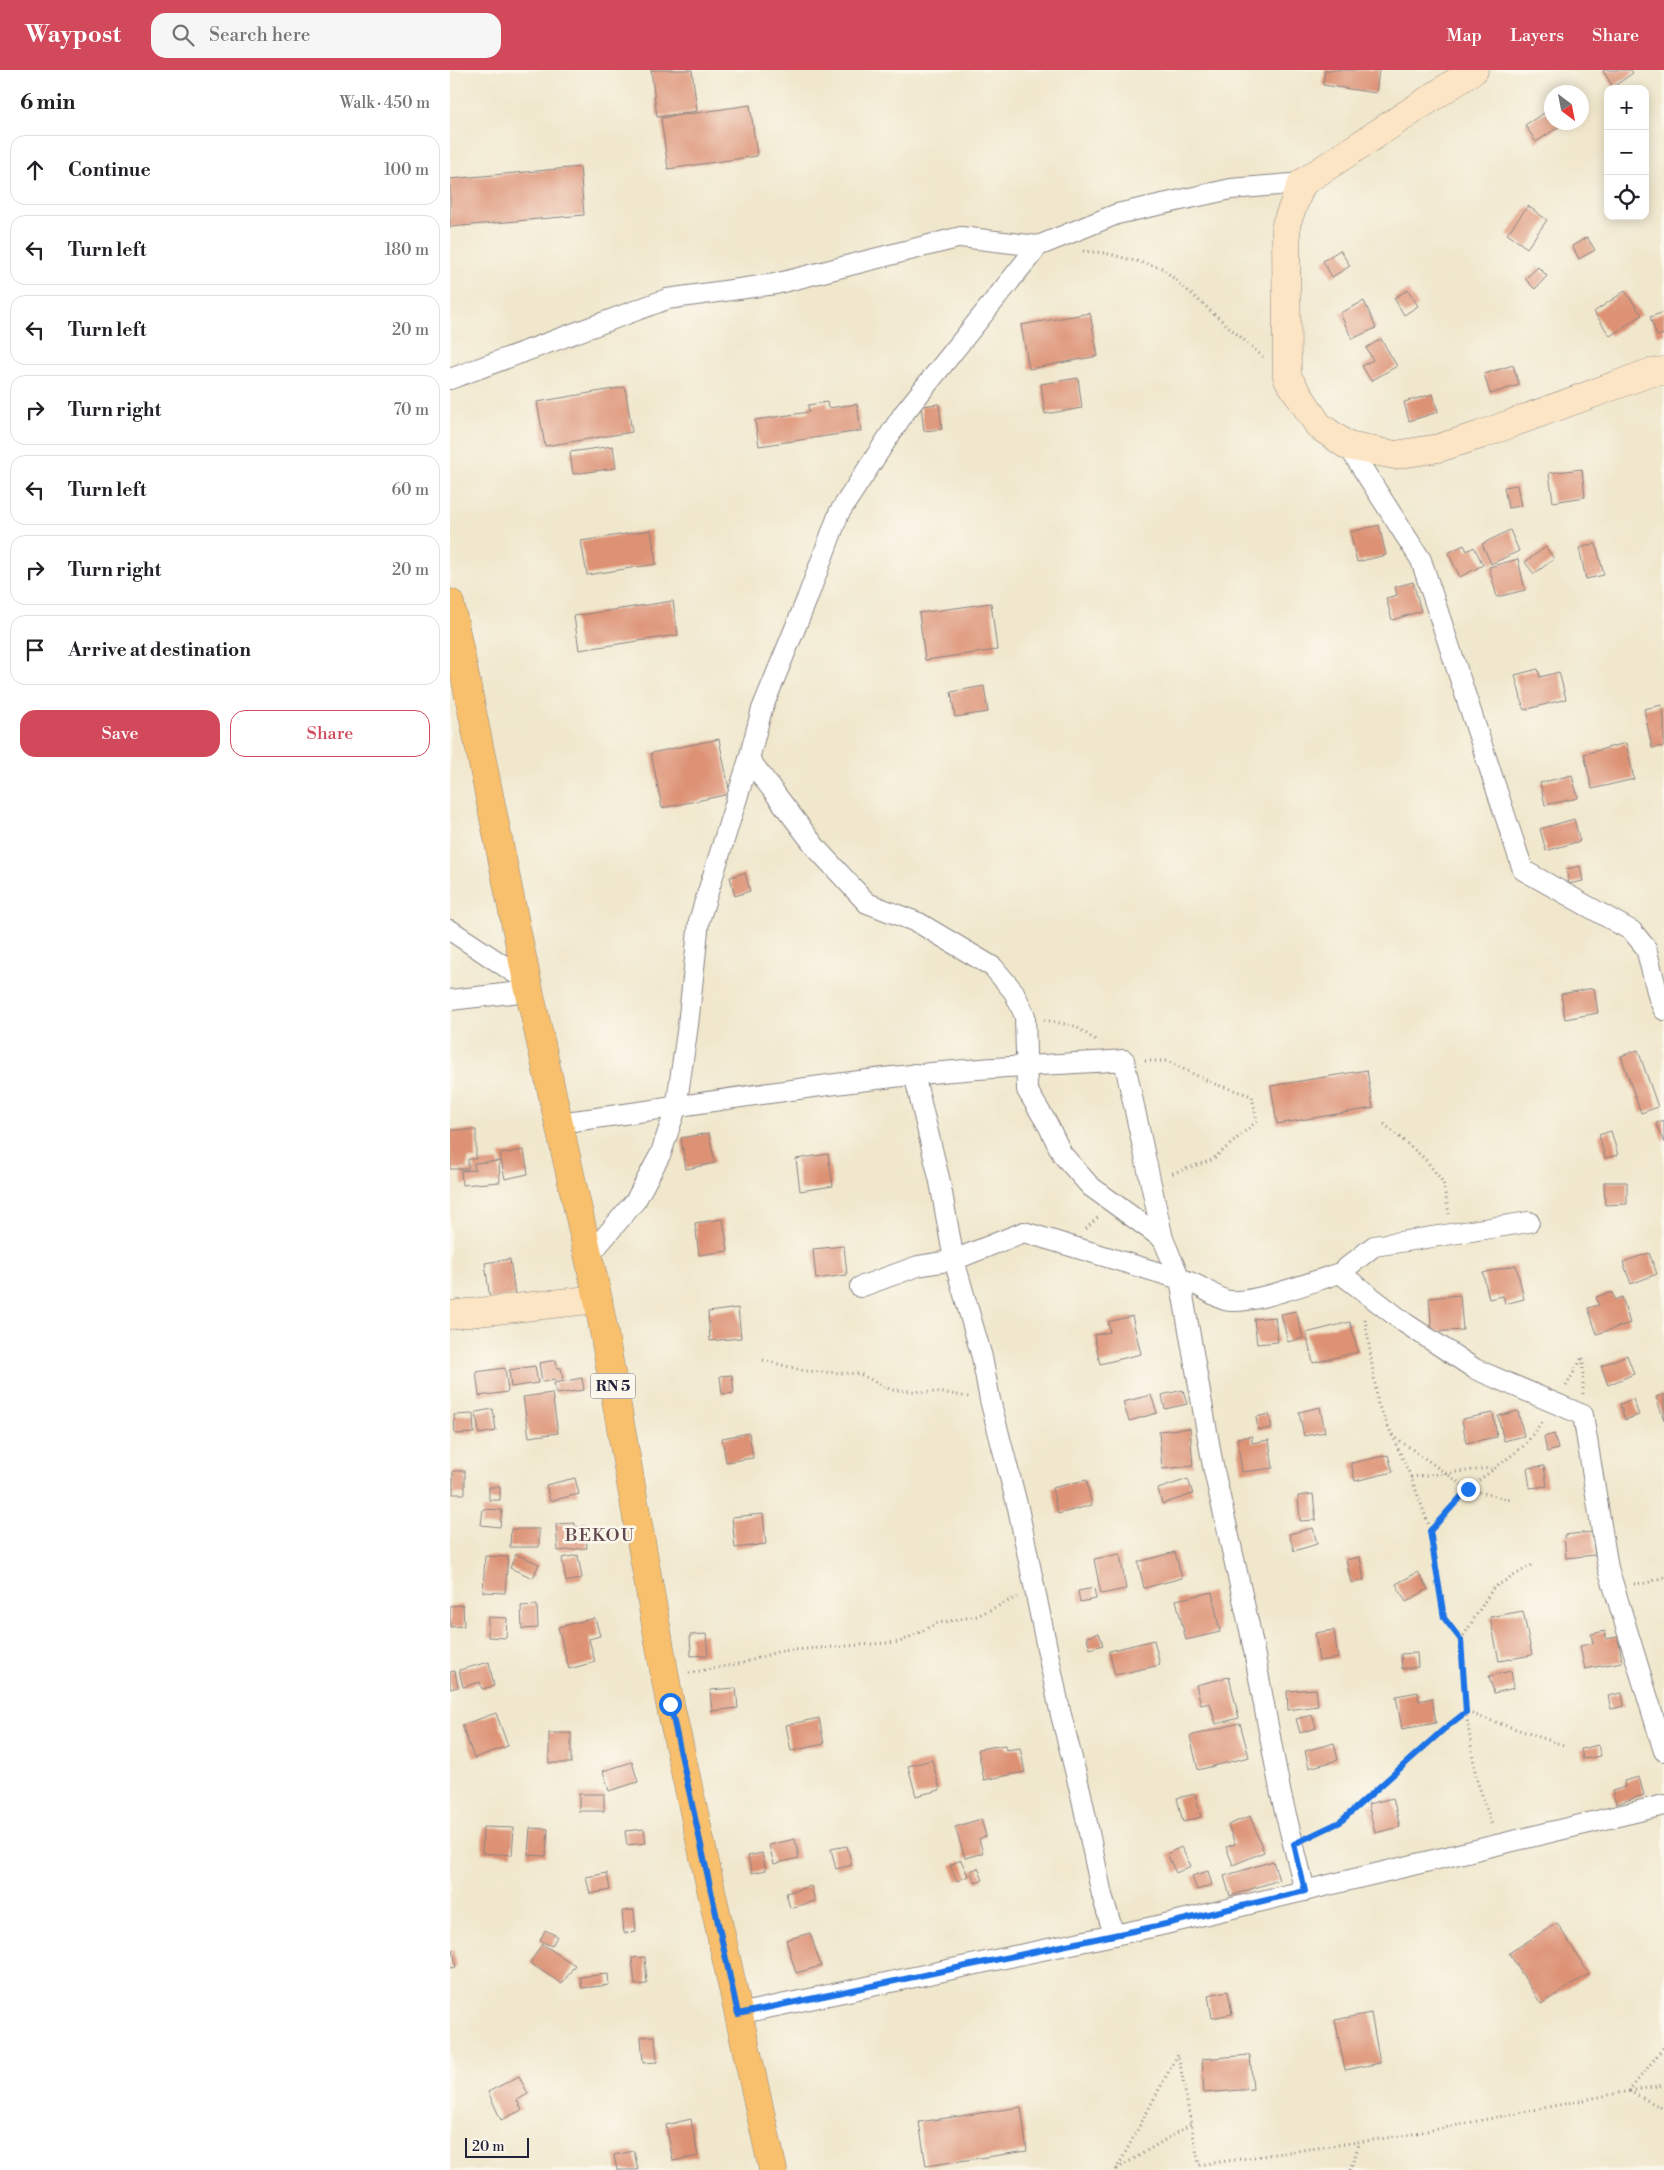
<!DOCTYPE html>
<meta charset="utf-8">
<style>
:root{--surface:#fff;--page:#f6f6f6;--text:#202124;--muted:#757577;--line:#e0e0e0;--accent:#d1495b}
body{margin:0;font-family:"Libre Bodoni",serif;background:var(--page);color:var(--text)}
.controls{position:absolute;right:15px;top:15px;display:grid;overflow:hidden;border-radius:10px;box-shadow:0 2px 12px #0003}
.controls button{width:45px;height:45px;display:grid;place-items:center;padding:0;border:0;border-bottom:1px solid var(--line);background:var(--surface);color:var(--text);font:25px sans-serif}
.compass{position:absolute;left:1094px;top:15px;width:45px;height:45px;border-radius:50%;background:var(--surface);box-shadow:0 2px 12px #0003;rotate:148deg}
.scale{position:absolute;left:15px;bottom:12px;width:64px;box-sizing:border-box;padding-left:5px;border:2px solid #22223b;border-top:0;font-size:14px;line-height:18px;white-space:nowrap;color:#22223b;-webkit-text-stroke:4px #fbf7ec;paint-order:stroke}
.stop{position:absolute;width:15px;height:15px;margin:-11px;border:4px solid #1a73e8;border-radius:50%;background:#fff}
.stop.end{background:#1a73e8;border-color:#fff;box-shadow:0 1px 5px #0008}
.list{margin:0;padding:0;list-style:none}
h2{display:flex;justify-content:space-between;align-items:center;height:65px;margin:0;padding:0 20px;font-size:21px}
h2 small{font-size:16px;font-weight:400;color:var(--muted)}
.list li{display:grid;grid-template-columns:32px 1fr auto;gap:15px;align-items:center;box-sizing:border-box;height:70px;margin:0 10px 10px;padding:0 10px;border:1px solid var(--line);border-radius:15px}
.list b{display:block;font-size:19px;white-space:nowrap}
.list em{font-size:16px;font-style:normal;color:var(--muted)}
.actions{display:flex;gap:10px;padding:15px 20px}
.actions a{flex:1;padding:11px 0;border:1px solid var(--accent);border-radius:15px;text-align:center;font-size:18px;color:var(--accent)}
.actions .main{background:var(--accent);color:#fff}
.icon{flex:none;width:28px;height:28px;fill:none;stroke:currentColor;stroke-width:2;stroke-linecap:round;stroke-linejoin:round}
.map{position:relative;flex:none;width:1214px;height:2100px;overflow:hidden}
header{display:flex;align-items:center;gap:30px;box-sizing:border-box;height:70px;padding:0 25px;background:var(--accent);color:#fff}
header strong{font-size:24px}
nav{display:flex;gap:28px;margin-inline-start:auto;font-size:18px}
.search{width:350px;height:45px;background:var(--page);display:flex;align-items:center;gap:12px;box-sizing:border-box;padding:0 18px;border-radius:15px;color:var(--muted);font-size:19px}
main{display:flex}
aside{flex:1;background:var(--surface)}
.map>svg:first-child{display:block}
.building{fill:#dd9275}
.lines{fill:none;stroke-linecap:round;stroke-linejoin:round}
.street-casing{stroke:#898484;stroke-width:22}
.secondary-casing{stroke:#898484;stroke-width:29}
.primary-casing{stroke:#898484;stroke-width:29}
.path{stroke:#898484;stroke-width:3;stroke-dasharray:1 4;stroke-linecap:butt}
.street{stroke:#fff;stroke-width:20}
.secondary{stroke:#fce5c4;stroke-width:28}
.primary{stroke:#f8bf6c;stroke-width:28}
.route{stroke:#1a73e8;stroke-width:6}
.labels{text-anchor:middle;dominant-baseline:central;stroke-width:5;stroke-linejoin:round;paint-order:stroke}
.shield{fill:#fbf7ec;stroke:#636270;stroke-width:1}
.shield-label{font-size:15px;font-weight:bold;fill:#22223b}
.neighbourhood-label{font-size:18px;letter-spacing:1px;fill:#63494f;stroke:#fbf7ec}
</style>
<header>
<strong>Waypost</strong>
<div class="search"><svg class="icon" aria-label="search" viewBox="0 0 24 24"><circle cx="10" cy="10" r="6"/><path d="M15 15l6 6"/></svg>Search here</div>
<nav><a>Map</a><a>Layers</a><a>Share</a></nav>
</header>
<main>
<aside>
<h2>6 min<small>Walk · 450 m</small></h2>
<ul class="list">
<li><svg class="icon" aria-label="ahead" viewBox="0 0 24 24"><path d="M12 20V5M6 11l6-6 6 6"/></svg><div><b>Continue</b></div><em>100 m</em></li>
<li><svg class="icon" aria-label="left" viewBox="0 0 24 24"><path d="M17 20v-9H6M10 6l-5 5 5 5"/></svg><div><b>Turn left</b></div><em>180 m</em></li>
<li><svg class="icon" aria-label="left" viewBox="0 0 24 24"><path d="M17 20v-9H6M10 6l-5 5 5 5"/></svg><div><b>Turn left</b></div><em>20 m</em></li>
<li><svg class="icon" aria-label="right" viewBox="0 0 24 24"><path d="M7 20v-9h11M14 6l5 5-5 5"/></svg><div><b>Turn right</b></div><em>70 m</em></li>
<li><svg class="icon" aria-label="left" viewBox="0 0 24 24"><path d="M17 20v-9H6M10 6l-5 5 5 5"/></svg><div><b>Turn left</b></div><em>60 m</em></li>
<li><svg class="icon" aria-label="right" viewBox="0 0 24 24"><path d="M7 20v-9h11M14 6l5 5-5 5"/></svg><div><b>Turn right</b></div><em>20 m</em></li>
<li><svg class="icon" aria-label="arrive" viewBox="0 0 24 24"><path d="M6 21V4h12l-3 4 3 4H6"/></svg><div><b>Arrive at destination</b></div></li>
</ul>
<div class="actions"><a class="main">Save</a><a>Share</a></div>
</aside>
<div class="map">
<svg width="1214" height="2100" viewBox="0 0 1214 2100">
<rect width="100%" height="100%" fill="#fbf7ec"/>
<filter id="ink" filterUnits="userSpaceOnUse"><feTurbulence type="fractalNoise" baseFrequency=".02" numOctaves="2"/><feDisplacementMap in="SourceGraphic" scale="10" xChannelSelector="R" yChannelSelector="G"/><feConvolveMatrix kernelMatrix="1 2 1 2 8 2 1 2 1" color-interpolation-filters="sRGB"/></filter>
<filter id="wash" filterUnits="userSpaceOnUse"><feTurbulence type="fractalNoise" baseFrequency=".0096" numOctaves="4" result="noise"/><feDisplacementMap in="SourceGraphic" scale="20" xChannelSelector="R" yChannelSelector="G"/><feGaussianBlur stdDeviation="1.12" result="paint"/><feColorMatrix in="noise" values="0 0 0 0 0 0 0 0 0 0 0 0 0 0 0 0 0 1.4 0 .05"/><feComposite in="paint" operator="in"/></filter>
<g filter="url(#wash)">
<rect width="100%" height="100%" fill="#f0e7cc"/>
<g id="blocks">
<g class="building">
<polygon points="201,0 242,0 247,41 207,47"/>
<polygon points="875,0 929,0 926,23 873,15"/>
<polygon points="1155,0 1181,0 1183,3 1163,17 1153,1"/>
<polygon points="300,35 307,86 218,99 211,48"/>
<polygon points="1102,38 1102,52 1116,52 1086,72 1075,55"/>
<polygon points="130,97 134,145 0,157 0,109"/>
<polygon points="1078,136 1097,150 1077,178 1057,164"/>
<polygon points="1137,167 1145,180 1129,189 1122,176"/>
<polygon points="890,180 900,196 882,207 873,191"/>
<polygon points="1088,197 1097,206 1085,219 1075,209"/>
<polygon points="958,220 968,236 954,245 944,228"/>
<polygon points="1175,221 1192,245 1160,266 1144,242"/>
<polygon points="914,231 926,258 902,269 890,243"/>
<polygon points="1214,242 1214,264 1207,266 1200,247"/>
<polygon points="640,243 648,286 579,299 571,255"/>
<polygon points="931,269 947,296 921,311 912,296 923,290 916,278"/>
<polygon points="1063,295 1069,315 1040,324 1034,304"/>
<polygon points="628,308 632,338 595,344 591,314"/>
<polygon points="175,317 182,362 95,376 87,332"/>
<polygon points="983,324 988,342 959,351 954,332"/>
<polygon points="377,332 378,338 407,334 411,361 309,376 305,350 359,342 358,335"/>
<polygon points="489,334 492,359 474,361 471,336"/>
<polygon points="163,376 166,398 123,404 120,382"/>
<polygon points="1132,399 1135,427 1103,432 1099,403"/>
<polygon points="1067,415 1071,436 1058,438 1054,417"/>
<polygon points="929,455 936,485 907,492 900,462"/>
<polygon points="201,460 206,494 137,505 131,471"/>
<polygon points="1060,460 1069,481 1041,494 1032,474"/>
<polygon points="1146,474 1154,505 1136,509 1129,478"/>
<polygon points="1014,475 1017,481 1024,477 1033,495 1010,507 998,483"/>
<polygon points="1096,477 1104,489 1084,504 1075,492"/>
<polygon points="1068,489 1075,520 1047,527 1039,497"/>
<polygon points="963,512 971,541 942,550 936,528 947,525 945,517"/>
<polygon points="223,531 228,565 129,580 124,546"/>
<polygon points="541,533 547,580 475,590 469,543"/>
<polygon points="1088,599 1090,607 1109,602 1116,629 1074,640 1065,605"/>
<polygon points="534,616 538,642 505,647 501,622"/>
<polygon points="1212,635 1214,647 1214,676 1202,678 1194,639"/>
<polygon points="269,669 280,724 212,738 201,683"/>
<polygon points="1176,673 1184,709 1142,719 1134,684"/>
<polygon points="1122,705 1128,728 1095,735 1090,713"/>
<polygon points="1124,749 1130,771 1096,781 1090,759"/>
<polygon points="1130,796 1133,811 1119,814 1116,799"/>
<polygon points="295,803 300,821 285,826 280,807"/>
<polygon points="1144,918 1148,943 1115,949 1111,924"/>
<polygon points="1188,980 1208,1037 1191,1043 1171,986"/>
<polygon points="917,1000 923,1038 827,1054 821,1016"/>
<polygon points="1214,1050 1214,1073 1206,1053"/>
<polygon points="0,1060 26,1060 26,1089 18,1089 18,1099 0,1099"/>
<polygon points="1161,1061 1168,1085 1155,1088 1149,1065"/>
<polygon points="259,1063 265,1093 236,1099 231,1068"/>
<polygon points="74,1080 78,1104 55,1109 50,1084"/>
<polygon points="378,1084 383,1116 350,1121 346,1089"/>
<polygon points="49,1091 50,1112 12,1115 11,1101 25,1100 24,1093"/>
<polygon points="1154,1112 1177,1112 1177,1134 1155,1135"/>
<polygon points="273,1149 278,1181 249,1185 245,1153"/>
<polygon points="394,1176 397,1205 366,1209 363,1179"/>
<polygon points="1199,1183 1207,1204 1181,1214 1173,1192"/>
<polygon points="60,1189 65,1225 40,1229 35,1193"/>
<polygon points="1066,1195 1074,1229 1055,1234 1053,1226 1039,1229 1033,1203"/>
<polygon points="1162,1222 1165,1230 1172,1227 1180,1253 1147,1264 1138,1238 1149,1235 1146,1227"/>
<polygon points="1010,1225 1013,1260 982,1262 979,1228"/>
<polygon points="288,1238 291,1268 260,1271 258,1242"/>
<polygon points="846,1241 853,1268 838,1272 831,1244"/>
<polygon points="682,1246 691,1284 650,1294 644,1265 660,1262 658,1252"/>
<polygon points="825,1247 828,1272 807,1274 804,1249"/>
<polygon points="900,1252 908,1282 863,1293 856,1263"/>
<polygon points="1177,1285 1184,1304 1158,1315 1151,1296"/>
<polygon points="106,1290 107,1298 111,1298 113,1309 92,1312 89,1293"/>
<polygon points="85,1296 88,1313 61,1317 59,1300"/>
<polygon points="55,1298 58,1322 29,1326 26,1302"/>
<polygon points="282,1305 284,1323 272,1324 270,1306"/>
<polygon points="132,1308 134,1320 106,1324 104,1313"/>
<polygon points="733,1320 737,1334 715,1339 712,1325"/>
<polygon points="102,1323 108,1363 79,1367 73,1327"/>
<polygon points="1214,1324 1214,1350 1206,1327"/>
<polygon points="701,1325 707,1343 679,1351 673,1332"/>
<polygon points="1183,1329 1189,1345 1175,1350 1170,1334"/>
<polygon points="870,1337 875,1362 854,1366 849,1342"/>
<polygon points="43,1339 46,1361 29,1364 26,1342"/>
<polygon points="1068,1341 1074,1366 1054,1371 1048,1346"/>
<polygon points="1043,1343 1047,1367 1016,1373 1012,1349"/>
<polygon points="23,1344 24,1363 5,1364 4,1345"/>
<polygon points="819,1344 822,1358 808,1360 806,1347"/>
<polygon points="740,1358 743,1396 712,1399 709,1361"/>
<polygon points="299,1363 303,1388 276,1392 272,1368"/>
<polygon points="1104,1364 1108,1379 1097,1382 1094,1367"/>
<polygon points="802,1366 802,1373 819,1370 823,1398 792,1402 787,1368"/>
<polygon points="938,1385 943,1402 905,1411 901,1393"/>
<polygon points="1094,1396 1097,1416 1080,1418 1077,1398"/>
<rect x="3" y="1401" width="12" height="23"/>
<polygon points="125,1408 129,1424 100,1431 96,1415"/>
<polygon points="738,1409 743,1424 712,1434 708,1419"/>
<polygon points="636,1410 642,1435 608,1444 602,1418"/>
<rect x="39" y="1417" width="11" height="13"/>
<polygon points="863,1424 866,1450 850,1451 848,1426"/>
<polygon points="33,1439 52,1440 50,1457 31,1455"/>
<polygon points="313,1444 316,1474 285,1478 282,1447"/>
<polygon points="125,1453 125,1457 135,1456 137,1478 108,1481 106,1454"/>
<polygon points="863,1458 867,1474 844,1481 839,1464"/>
<polygon points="61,1459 89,1459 89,1477 60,1477"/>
<polygon points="1142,1462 1145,1485 1116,1488 1114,1465"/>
<polygon points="725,1482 732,1508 694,1518 688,1492"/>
<polygon points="66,1484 89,1494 83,1508 60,1498"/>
<polygon points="670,1484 676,1519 651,1524 644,1489"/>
<polygon points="128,1485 132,1508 116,1512 112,1488"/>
<polygon points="35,1486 58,1487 55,1523 33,1522"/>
<polygon points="910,1487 914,1510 901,1513 896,1490"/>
<polygon points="968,1502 978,1519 956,1532 946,1514"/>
<polygon points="644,1518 646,1529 630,1532 628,1521"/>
<polygon points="762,1522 770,1562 736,1570 726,1530"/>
<polygon points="13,1535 14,1556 0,1557 0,1536"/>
<polygon points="87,1535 88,1558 72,1559 71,1536"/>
<polygon points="1073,1541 1082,1585 1049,1591 1040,1547"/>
<polygon points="38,1547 57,1548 56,1568 38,1567"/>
<polygon points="145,1548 150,1566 139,1569 145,1592 119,1599 108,1557"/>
<polygon points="884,1560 888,1588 869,1591 865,1563"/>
<polygon points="1155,1561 1156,1569 1168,1567 1172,1592 1135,1599 1130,1576 1143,1573 1141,1564"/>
<polygon points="649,1563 653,1575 640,1579 637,1567"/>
<polygon points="256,1564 258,1585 241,1586 240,1565"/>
<polygon points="704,1570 710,1595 665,1605 659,1581"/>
<polygon points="967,1583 968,1597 952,1599 951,1584"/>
<polygon points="39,1592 44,1616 32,1619 30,1612 13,1617 9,1600"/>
<polygon points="5,1601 8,1617 0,1619 0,1602"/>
<polygon points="1061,1601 1064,1618 1044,1623 1039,1606"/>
<polygon points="779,1607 789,1648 766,1654 760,1633 751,1635 746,1615"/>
<polygon points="286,1618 288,1638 262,1641 260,1620"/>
<polygon points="866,1619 868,1636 838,1640 837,1621"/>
<polygon points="968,1622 969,1631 982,1628 986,1653 952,1659 946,1626"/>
<polygon points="1172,1623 1174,1636 1161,1639 1158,1626"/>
<polygon points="46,1643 58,1676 24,1688 12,1655"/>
<polygon points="862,1645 866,1658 850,1663 846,1649"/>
<polygon points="369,1648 374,1674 341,1681 336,1655"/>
<polygon points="790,1653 799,1687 748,1700 740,1666"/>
<rect x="99" y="1663" width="22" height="30"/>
<polygon points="884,1673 888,1690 859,1698 855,1681"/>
<polygon points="555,1675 556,1680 570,1678 575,1702 534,1710 528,1679"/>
<polygon points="1148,1675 1151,1686 1133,1689 1131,1679"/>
<polygon points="482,1690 490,1720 466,1726 458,1696"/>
<polygon points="182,1692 188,1712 159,1721 153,1701"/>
<polygon points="1189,1707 1194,1725 1166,1734 1162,1721 1175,1717 1174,1711"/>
<rect x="129" y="1724" width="25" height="17"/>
<polygon points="745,1724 751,1747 733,1752 727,1728"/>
<polygon points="943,1728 950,1757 925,1763 918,1734"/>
<polygon points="800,1746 814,1782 783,1795 776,1777 785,1774 778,1755"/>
<polygon points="531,1749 536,1766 529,1769 533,1783 515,1788 505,1757"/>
<polygon points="33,1757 64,1758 62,1785 32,1783"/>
<polygon points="80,1758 98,1759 96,1786 78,1785"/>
<polygon points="194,1759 196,1773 177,1775 175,1761"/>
<polygon points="345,1769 349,1788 324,1794 319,1775"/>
<polygon points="397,1776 402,1795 386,1799 381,1779"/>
<polygon points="731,1777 741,1796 726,1803 717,1784"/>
<polygon points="312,1783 316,1800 302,1803 298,1786"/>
<polygon points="511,1790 518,1806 507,1811 500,1795"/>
<polygon points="823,1791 829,1810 780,1826 774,1806"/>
<polygon points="528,1798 533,1810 526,1813 520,1801"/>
<polygon points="758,1801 762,1815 747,1820 742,1806"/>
<polygon points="157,1803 160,1820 140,1824 136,1807"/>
<polygon points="361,1816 365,1831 340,1838 336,1823"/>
<polygon points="184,1840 186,1862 174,1863 172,1841"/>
<polygon points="1107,1853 1139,1904 1091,1934 1059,1883"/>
<polygon points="95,1860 107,1866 102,1876 90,1871"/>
<polygon points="360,1863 371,1896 346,1903 336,1870"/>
<polygon points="92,1874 125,1895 112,1914 80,1893"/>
<polygon points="3,1879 6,1897 0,1898 0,1880"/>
<polygon points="195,1887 197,1914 185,1915 182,1888"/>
<polygon points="158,1904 159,1915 132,1918 130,1907"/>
<polygon points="778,1921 782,1944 762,1948 758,1925"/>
<polygon points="921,1943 930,1993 895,2000 885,1950"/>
<polygon points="205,1966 207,1992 193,1993 191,1967"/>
<polygon points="800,1985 803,2019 754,2023 752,1989"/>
<polygon points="69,2006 78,2024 67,2030 72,2040 51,2050 38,2022"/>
<polygon points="571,2037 577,2081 476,2096 469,2052"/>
<polygon points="241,2049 248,2086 223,2091 216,2055"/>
<polygon points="184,2081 188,2100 167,2100 164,2085"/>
</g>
</g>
</g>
<g filter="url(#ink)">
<use href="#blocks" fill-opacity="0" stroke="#898484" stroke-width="1"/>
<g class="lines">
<g class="street-casing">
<g id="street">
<path d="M852,113L781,119L667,144L588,176L454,343L389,443L357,529L312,639L299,689L367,779L417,833L469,853L543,897L564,922L575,946L577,1020L598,1055L612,1084L640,1116L713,1169L730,1209C749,1213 759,1224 775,1230C797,1237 866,1210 890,1203L955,1253L1025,1299L1133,1345L1158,1498L1214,1681"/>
<polyline points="0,309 217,229 325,214 511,167 588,176"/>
<polyline points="898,376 971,490 1073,800 1182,861 1196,878 1209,929 1214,940"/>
<polyline points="0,860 77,911"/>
<polyline points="0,930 79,921"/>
<path d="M109,1053C227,1038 344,1017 462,1005C532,997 604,995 674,990L713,1169"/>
<polyline points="138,1187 186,1130 211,1083 226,1038 238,955 249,851 299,689"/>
<polyline points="890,1203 924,1176 1079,1152"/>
<polyline points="410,1217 468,1196 504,1190 490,1112 464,1004"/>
<polyline points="664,1865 652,1825 631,1724 610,1641 568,1438 540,1330 532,1287 504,1190 574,1162 730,1209 763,1396 800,1560 831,1725 855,1821"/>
<polyline points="288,1944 707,1856 1214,1735"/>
</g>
</g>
<g class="secondary-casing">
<g id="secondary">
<polyline points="1024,0 852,113 836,154 837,307 869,356 898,376 945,385 989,378 1030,365 1199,303 1214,301"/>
<polyline points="0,1245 148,1229"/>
</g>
</g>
<g class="primary-casing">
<polyline id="primary" points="0,533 77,911 148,1229 220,1634 323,2100"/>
</g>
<g class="path">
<polyline points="633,181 655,183 712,198 813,287"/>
<polyline points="594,950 625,956 647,971"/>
<polyline points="695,991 717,991 762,1013 802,1026 807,1051 762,1090 720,1104"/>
<polyline points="934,1054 975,1089 993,1112 999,1144"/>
<polyline points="636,1159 649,1146"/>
<polyline points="915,1249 928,1334 961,1407 981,1461 995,1548 1011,1570 1016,1642 1026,1707 1042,1756"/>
<polyline points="313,1290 355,1301 410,1304 441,1320 495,1323 519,1327"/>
<polyline points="1116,1316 1133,1286"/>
<polyline points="1133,1324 1133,1288"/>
<polyline points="942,1365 1018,1419 1061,1430"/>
<polyline points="961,1407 1043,1398"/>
<polyline points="981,1461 1018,1419 1075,1375 1093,1350"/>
<polyline points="1184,1514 1197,1513 1214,1507"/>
<polyline points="1011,1570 1043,1518 1082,1495"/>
<polyline points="239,1603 293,1593 330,1581 450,1572 488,1553 527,1546 567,1527"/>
<polyline points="862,1766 890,1752 993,1659 1016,1642 1116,1676"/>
<polyline points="1179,2021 1214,2039"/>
<polyline points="1180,2021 1214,2015"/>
<polyline points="667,2099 741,2054"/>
<polyline points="666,2100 728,1984 749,2095 957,2065 1179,2021 1214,1977"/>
<polyline points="900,2100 910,2072"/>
</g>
<use href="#street" class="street"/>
<use href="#secondary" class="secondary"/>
<use href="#primary" class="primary"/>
</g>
</g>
<g class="lines" filter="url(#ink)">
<polyline class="route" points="220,1634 288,1944 707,1856 855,1821 844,1774 890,1752 993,1660 1016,1642 1011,1570 994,1548 980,1461 1018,1419"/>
</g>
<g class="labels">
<rect class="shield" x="140.5" y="1303.5" width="45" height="25" rx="4"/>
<g class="shield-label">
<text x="163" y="1316">RN 5</text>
</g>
<g class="neighbourhood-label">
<text x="150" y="1465">BEKOU</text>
</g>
</g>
</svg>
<div class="controls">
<button>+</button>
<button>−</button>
<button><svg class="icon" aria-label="locate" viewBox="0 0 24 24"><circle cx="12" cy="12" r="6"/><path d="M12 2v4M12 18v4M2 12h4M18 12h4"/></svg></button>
</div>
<svg class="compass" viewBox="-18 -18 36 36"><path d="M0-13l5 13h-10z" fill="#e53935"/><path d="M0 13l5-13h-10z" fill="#757577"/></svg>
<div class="scale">20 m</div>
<div class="stop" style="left:220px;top:1634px"></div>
<div class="stop end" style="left:1018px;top:1419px"></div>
</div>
</main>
